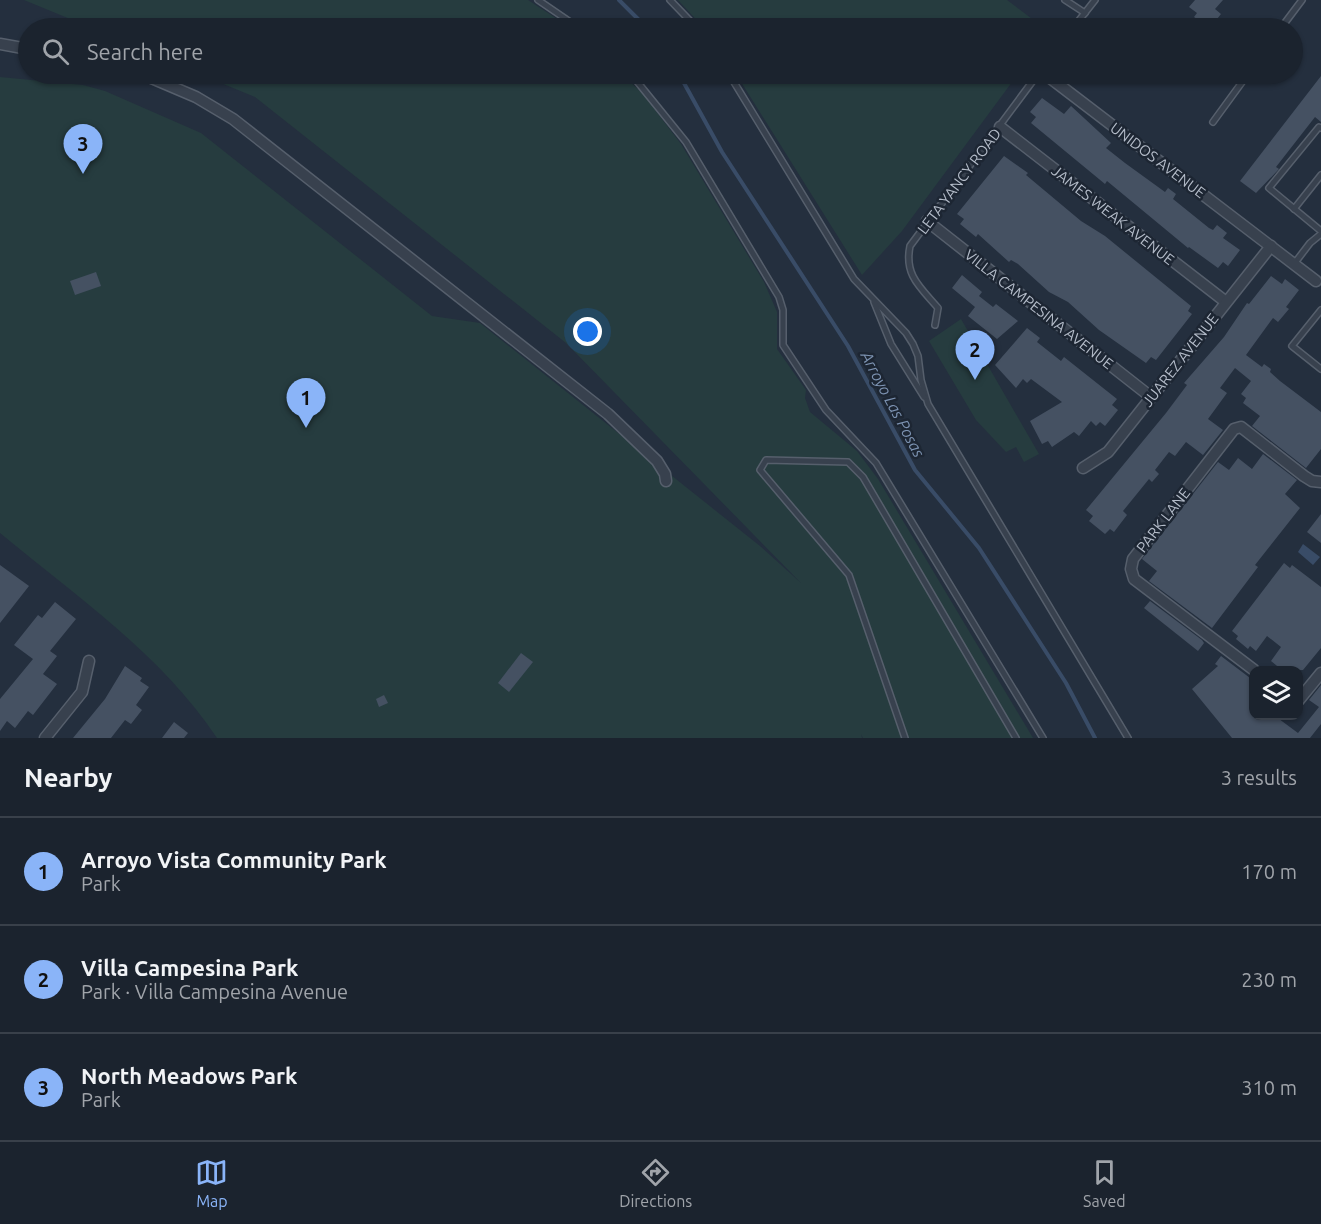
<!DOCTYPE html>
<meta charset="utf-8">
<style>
:root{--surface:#1b232e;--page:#242b36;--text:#f1f3f6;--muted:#a0a4aa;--line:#39404a;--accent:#8ab4f8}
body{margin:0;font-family:Ubuntu,sans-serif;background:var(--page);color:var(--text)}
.controls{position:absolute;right:18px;bottom:18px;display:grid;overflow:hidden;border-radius:12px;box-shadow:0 2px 4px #0004}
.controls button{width:54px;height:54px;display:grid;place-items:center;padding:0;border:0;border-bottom:2px solid var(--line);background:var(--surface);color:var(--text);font:30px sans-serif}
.you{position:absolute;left:588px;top:332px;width:21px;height:21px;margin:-15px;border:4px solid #fff;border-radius:50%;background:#1a73e8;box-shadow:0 0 0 9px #1a73e833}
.badge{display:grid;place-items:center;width:39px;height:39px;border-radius:50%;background:var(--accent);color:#111;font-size:20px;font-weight:700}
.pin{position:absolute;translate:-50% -50px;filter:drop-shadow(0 2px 3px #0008)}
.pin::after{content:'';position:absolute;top:32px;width:21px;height:18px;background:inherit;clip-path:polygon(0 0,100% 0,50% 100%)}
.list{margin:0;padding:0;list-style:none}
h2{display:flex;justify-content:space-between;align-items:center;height:78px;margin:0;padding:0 24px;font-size:26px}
h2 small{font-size:20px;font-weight:400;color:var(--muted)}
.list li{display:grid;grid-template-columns:39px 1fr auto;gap:18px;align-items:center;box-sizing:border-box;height:108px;padding:0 24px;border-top:2px solid var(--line)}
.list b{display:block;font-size:22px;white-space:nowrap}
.list p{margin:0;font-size:20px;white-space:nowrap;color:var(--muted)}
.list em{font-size:20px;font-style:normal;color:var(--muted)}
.icon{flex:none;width:33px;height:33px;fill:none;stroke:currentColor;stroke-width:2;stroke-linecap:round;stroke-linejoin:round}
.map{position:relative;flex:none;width:1321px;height:738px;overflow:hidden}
.search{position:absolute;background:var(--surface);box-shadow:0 2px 4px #0004;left:18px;right:18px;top:18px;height:66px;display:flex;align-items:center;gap:15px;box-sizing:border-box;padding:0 21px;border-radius:33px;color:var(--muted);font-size:22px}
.sheet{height:402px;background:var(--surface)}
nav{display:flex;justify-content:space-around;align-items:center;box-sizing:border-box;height:84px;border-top:2px solid var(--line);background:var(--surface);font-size:16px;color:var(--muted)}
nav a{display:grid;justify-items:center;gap:3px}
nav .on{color:var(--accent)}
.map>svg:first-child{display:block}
.green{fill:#263c3f}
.water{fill:#394c67}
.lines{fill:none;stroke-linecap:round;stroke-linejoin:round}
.stream{stroke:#394c67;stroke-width:4}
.building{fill:#455162}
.service-casing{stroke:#565f6c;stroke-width:8}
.minor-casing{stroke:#565f6c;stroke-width:13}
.service{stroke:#38414e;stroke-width:5}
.minor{stroke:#38414e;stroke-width:10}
.labels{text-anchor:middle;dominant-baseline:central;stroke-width:5;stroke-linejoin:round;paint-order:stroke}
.street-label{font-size:15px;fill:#b4bcc9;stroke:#1d2633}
.water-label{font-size:16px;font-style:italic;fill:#7c92b1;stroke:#1d2633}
</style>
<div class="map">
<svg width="1321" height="738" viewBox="0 0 1321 738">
<rect width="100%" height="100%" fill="#242f3e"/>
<g class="green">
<polygon points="24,0 528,0 571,28 92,28"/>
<polygon points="678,0 1007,0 1044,28 704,28"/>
<path d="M199,74H622L642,93L681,144L764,282L777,312V349L806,390L805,398L810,412L857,451L878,479L1033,738H863L861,734L862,738H217C162,655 76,596 0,533V77L83,85L105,91L201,133L432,316L480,323L760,546L801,583L566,343L255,97Z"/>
<polygon points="736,74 1018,74 902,231 862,275"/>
<polygon points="961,319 1039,454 1024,462 1016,447 1006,452 976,420 929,341"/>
</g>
<polygon class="water" points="1303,544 1320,557 1313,565 1298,552"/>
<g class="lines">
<g class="stream">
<polyline points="619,0 647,28"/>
<polyline points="679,74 722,152 848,346 915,470 979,548 1066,683 1095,738"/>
</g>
</g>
<g class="building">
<polygon points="1195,0 1223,0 1215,9 1221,14 1210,28 1194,17 1197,13 1189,7"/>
<polygon points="1321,76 1321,122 1315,117 1276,167 1279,169 1256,193 1240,181"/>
<polygon points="1042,98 1064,114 1071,106 1111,143 1106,148 1125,163 1165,192 1168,188 1176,194 1173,199 1209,228 1213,230 1217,225 1227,233 1223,238 1240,250 1228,266 1223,262 1218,268 1189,247 1188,248 1107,181 1105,184 1031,123 1036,117 1030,112"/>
<polygon points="1004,156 1028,173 1026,175 1081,221 1105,236 1191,306 1188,311 1192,314 1156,360 1151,357 1146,363 1099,330 1068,302 1049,292 1018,264 1011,260 1009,262 978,234 976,237 960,224 964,219 957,214"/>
<polygon points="96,272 101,286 75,295 70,281"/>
<polygon points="962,275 982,292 979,296 993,307 996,304 1018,321 997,339 968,316 975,307 952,288"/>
<polygon points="1271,276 1282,284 1285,279 1299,290 1286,307 1289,309 1278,322 1273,318 1246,355 1262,367 1264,364 1271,369 1270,372 1280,381 1321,412 1321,449 1306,468 1252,426 1260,416 1243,403 1246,398 1241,394 1251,381 1235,368 1220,388 1227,393 1208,419 1223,430 1203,455 1186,442 1175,456 1169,452 1155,470 1159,474 1152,482 1149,479 1123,511 1127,515 1114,532 1110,529 1105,534 1089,521 1093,516 1086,510 1166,413 1187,385 1184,383 1224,337 1247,303 1249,304"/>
<polygon points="1027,328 1040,338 1037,342 1061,361 1064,357 1117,399 1112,405 1118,410 1105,426 1100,422 1096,426 1091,421 1079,436 1074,432 1052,447 1048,441 1042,444 1030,421 1062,402 1031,379 1027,383 1023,379 1016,388 995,365"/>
<polygon points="1263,454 1297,480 1285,494 1300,508 1255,565 1258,567 1212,628 1149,581 1157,571 1142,559 1218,462 1229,470 1238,458 1252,469"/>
<polygon points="1321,514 1321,543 1307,532"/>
<polygon points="1284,563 1290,568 1292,565 1321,587 1321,648 1303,670 1282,670 1271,661 1281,647 1267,636 1256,651 1250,646 1248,649 1236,639 1238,636 1232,631"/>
<polygon points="0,565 29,586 0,623"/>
<polygon points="1150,601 1202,640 1204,643 1198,651 1144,608"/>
<polygon points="55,602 76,619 50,651 57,656 43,674 57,684 33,715 28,711 15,728 7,721 0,731 0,699 33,659 14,645 38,615 42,618"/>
<polygon points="521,653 533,662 509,692 498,683"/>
<polygon points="1221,656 1254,681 1254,716 1275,716 1298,733 1319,707 1309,700 1321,685 1321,724 1310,738 1232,738 1192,689 1218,666 1215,664"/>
<polygon points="125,666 142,678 140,681 149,687 136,705 142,710 131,724 125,720 111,738 73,738 105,699"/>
<polygon points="384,695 388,703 379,707 376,699"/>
<polygon points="174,722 188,733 184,738 162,738"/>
</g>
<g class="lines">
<g class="service-casing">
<g id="service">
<polyline points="538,0 579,28"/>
<polyline points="670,0 697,28"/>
<polyline points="1065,0 1085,13"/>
<polyline points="1073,28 1095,0"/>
<polyline points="1281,28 1302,0"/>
<polyline points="631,74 686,142 779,297 783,310 783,345 826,410 876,463 1043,738"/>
<polyline points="729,74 854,279 906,333 913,344 918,356 921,380 928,404 1128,738"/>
<polyline points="1213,122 1248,74"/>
<polyline points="1321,128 1319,127 1269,188 1321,231"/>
<polyline points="1294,209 1321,175"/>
<polyline points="1294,264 1310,243 1321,234"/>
<polyline points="874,302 891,344 924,397"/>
<polyline points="1321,310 1292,346 1321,369"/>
<path d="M935,325L938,308C920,287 904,275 910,246L1038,74"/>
<polyline points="905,738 849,575 760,470 766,460 848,462 863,477 1016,738"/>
</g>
</g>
<g class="minor-casing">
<g id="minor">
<polyline points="0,44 28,49"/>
<polyline points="142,74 196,97 233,119 608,414 657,461 665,474 666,481"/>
<polyline points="1045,74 1316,281"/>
<polyline points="1000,127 1226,302"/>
<polyline points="927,221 1151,397"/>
<polyline points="1083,468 1108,452 1271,246"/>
<polyline points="1254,670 1134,579 1131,569 1133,559 1234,429 1241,427 1304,476 1312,481 1321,482"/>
<polyline points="1298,701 1321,673"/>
<polyline points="45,738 82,692 89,661"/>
</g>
</g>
<use href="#service" class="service"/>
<use href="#minor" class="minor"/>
</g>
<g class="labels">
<g class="street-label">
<text transform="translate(1158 160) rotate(37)">UNIDOS AVENUE</text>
<text transform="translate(959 181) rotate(-53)">LETA YANCY ROAD</text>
<text transform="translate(1113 215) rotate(38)">JAMES WEAK AVENUE</text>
<text transform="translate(1039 309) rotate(38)">VILLA CAMPESINA AVENUE</text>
<text transform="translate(1180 360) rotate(-52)">JUAREZ AVENUE</text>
<text transform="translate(1163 520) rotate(-52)">PARK LANE</text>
</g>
<g class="water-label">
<text transform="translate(893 404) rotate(62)">Arroyo Las Posas</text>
</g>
</g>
</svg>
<div class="controls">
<button><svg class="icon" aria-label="layers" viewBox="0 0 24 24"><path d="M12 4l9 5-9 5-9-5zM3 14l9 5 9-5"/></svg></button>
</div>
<div class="you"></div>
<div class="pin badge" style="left:306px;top:428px">1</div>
<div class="pin badge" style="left:975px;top:380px">2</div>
<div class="pin badge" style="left:83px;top:174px">3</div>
<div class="search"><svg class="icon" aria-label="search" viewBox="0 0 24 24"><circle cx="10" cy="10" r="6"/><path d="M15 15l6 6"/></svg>Search here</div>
</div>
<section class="sheet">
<h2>Nearby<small>3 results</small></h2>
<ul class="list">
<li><span class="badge">1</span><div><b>Arroyo Vista Community Park</b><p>Park</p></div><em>170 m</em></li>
<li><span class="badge">2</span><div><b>Villa Campesina Park</b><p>Park · Villa Campesina Avenue</p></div><em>230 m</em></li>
<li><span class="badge">3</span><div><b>North Meadows Park</b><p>Park</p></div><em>310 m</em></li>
</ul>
</section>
<nav>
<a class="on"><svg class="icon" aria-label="map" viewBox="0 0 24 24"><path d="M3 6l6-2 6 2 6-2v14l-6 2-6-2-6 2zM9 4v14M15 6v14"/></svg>Map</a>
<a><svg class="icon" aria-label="directions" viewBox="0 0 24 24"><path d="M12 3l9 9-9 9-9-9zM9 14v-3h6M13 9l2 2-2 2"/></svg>Directions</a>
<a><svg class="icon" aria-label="saved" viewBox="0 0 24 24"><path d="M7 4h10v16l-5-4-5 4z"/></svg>Saved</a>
</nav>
